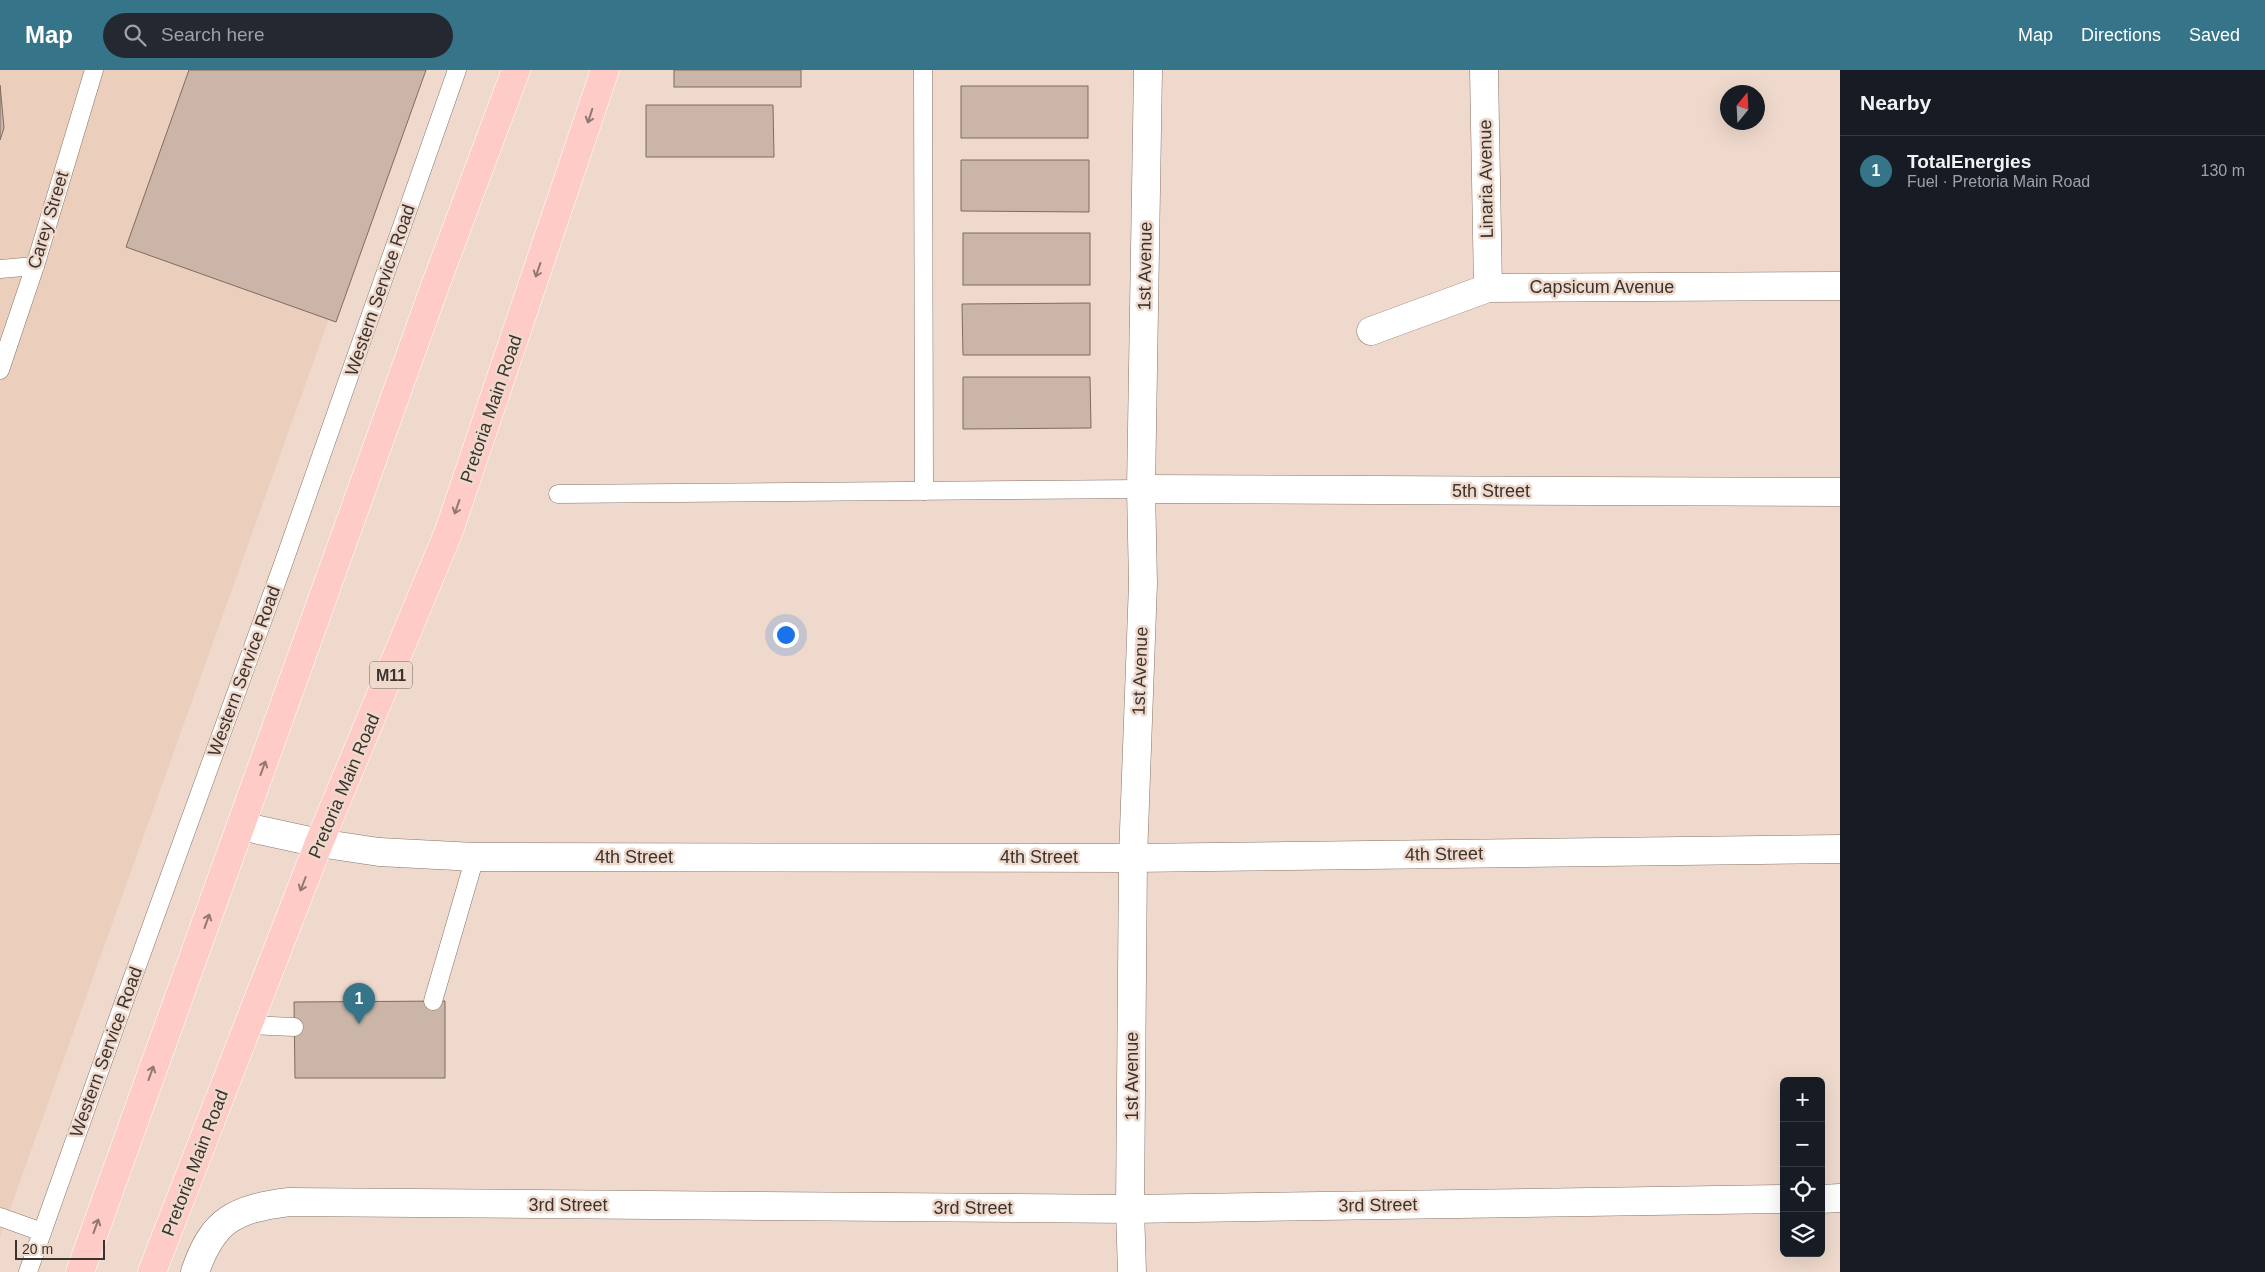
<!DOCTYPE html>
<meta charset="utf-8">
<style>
:root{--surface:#171b24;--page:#242831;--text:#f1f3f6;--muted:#9ea1a6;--line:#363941;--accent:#357489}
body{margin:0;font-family:Arial,sans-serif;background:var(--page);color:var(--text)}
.controls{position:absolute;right:15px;bottom:15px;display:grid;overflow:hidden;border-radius:8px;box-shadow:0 5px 20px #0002}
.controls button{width:45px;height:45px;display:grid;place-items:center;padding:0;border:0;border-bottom:1px solid var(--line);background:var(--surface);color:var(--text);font:25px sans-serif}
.compass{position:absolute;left:1720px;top:15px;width:45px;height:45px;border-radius:50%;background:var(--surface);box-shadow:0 5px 20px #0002;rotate:18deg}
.scale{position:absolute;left:15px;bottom:12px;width:90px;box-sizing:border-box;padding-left:5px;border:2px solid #3b332e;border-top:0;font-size:14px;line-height:18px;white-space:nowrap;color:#3b332e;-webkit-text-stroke:4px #efd9cc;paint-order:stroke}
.you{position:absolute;left:785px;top:564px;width:18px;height:18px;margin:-12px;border:4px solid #fff;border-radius:50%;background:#1a73e8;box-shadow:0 0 0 8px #1a73e833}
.badge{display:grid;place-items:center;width:32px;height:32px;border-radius:50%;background:var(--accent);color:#fff;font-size:16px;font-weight:700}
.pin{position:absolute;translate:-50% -41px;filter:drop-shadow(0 1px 2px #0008)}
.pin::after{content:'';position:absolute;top:26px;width:18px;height:15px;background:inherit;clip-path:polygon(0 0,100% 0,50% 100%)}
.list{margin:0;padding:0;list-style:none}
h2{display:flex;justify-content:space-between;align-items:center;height:65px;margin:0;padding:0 20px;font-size:21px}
h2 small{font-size:16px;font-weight:400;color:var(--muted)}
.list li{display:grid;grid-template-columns:32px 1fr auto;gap:15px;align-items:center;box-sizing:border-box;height:70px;padding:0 20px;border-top:1px solid var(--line)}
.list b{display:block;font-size:19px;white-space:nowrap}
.list p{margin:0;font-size:16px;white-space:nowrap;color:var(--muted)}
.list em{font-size:16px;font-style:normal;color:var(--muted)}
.icon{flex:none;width:28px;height:28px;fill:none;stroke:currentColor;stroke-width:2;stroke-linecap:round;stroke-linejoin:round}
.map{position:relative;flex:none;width:1840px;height:1202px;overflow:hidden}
header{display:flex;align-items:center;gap:30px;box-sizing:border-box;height:70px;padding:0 25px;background:var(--accent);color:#fff}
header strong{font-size:24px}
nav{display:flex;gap:28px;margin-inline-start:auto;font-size:18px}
.search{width:350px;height:45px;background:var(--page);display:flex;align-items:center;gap:12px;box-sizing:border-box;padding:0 18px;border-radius:28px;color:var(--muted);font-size:19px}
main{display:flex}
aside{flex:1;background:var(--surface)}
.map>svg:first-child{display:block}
.built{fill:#ebcebc}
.building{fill:#cab5a8;stroke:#7f6c5f}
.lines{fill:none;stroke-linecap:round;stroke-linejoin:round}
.lane-casing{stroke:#887468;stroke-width:19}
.street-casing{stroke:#887468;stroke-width:29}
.primary-casing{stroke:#fff;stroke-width:29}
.lane{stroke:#fff;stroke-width:18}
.street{stroke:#fff;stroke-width:28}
.primary{stroke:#fecbc7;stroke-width:28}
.oneway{stroke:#937773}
.labels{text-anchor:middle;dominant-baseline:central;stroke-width:5;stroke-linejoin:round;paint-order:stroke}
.shield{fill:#efd9cc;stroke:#71655d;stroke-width:1}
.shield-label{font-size:16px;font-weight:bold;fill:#3b332e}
.street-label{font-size:18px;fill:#3b332e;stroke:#efd9cc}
</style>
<header>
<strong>Map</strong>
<div class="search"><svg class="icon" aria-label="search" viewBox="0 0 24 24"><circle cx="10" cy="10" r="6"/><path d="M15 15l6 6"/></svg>Search here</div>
<nav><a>Map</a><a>Directions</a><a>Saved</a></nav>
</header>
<main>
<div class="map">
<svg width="1840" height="1202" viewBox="0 0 1840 1202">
<rect width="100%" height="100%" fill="#efd9cc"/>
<polygon class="built" points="0,0 418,0 0,1167"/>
<g class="building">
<polygon points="189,0 426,0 336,252 126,177"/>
<rect x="674" y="0" width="127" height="17"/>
<polygon points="0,15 4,58 0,70"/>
<rect x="961" y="16" width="127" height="52"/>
<polygon points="646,35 773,35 774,87 646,87"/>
<polygon points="961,90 1089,90 1089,142 961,141"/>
<rect x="963" y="163" width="127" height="52"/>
<polygon points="1090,233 1090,285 963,285 962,234"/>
<polygon points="963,307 1090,307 1091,358 963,359"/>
<polygon points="445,931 445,1008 295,1008 294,932"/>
</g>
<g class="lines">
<g class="lane-casing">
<g id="lane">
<polyline points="923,0 924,421"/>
<polyline points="0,199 35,196"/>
<polyline points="0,300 35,196 94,0"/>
<polyline points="558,424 1141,419"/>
<polyline points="433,931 475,787"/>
<polyline points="248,955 294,957"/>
<polyline points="0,1147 42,1162"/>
<polyline points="28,1202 125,929 282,497 457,0"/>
</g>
</g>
<g class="street-casing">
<g id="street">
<polyline points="1484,0 1488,218"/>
<polyline points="1371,261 1488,218 1840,216"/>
<polyline points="1141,419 1840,422"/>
<polyline points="241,756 319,773 379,782 475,787 1133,788 1840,779"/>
<polyline points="1821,1129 1840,1128"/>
<path d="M195,1202C213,1149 235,1139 289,1132L1130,1139L1784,1129"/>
<polyline points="1132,1202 1130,1139 1133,788 1143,513 1141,419 1148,0"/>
</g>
</g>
<g class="primary-casing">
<g id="primary">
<polyline points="80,1202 435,216 516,0"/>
<polyline points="152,1202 319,773 449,461 605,0"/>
</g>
</g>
<use href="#lane" class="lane"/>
<use href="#street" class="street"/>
<use href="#primary" class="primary"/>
</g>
<defs><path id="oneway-shaft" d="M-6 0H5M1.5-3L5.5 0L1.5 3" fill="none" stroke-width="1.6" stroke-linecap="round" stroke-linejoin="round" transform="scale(1.25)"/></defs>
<g class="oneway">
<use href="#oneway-shaft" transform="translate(590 46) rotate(108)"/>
<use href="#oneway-shaft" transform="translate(538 200) rotate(109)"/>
<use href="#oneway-shaft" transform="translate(457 437) rotate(109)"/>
<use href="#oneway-shaft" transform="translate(263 698) rotate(-70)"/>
<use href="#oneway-shaft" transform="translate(303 814) rotate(111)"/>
<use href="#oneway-shaft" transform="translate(207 851) rotate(-70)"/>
<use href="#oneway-shaft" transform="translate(151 1003) rotate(-70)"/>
<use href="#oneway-shaft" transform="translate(96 1156) rotate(-70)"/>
</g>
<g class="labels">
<rect class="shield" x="370" y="591.5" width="42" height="27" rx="4"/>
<g class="shield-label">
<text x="391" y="605">M11</text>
</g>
<g class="street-label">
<text transform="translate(1486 109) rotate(-91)">Linaria Avenue</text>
<text transform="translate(48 150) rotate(-73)">Carey Street</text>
<text transform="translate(1145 196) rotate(-89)">1st Avenue</text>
<text x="1602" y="217">Capsicum Avenue</text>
<text transform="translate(380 220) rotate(-71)">Western Service Road</text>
<text transform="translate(491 339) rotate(-71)">Pretoria Main Road</text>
<text x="1491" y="421">5th Street</text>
<text transform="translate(244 601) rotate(-70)">Western Service Road</text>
<text transform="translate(1140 601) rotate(-88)">1st Avenue</text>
<text transform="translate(344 716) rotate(-67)">Pretoria Main Road</text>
<text transform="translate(1444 784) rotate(-1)">4th Street</text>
<text x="634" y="787">4th Street</text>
<text x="1039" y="787">4th Street</text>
<text transform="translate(106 982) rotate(-70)">Western Service Road</text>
<text transform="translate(1132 1006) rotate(-90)">1st Avenue</text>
<text transform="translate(195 1093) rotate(-69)">Pretoria Main Road</text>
<text x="568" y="1135">3rd Street</text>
<text transform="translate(1378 1135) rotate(-1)">3rd Street</text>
<text x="973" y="1138">3rd Street</text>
</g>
</g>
</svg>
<div class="controls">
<button>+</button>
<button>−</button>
<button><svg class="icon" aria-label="locate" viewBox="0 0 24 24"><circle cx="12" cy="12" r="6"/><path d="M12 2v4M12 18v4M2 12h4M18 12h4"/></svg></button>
<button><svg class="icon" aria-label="layers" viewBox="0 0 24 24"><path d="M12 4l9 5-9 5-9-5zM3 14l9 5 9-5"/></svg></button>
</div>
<svg class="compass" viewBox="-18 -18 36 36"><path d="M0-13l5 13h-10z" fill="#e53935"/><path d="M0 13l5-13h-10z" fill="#9ea1a6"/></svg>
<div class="scale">20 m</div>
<div class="you"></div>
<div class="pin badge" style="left:359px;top:954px">1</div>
</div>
<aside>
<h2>Nearby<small></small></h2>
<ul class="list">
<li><span class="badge">1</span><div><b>TotalEnergies</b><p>Fuel · Pretoria Main Road</p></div><em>130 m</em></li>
</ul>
</aside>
</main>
